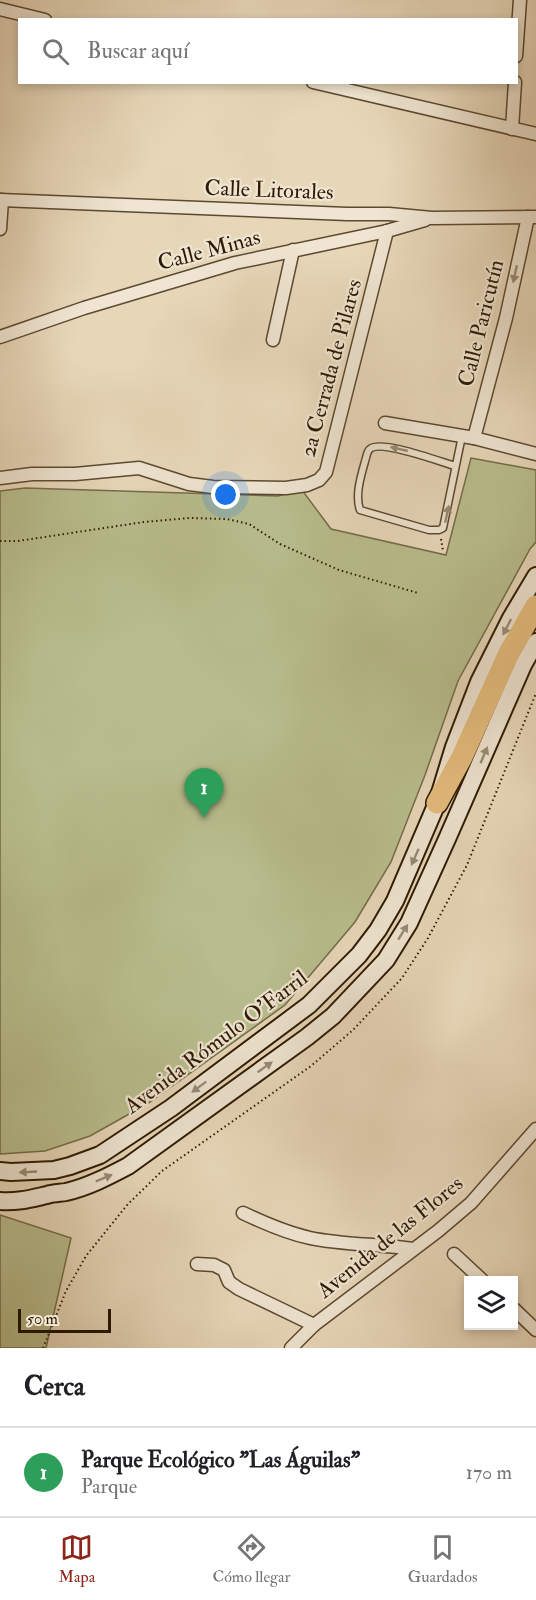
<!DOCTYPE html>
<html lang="es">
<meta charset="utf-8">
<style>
:root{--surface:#fff;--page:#f6f6f6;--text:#202124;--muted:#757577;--line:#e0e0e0;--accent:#8f2418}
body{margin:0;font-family:"IM FELL Double Pica",serif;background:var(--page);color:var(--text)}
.controls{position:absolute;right:18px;bottom:18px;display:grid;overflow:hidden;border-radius:0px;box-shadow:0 3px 9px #0003}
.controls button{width:54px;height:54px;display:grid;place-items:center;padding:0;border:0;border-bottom:2px solid var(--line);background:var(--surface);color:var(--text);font:30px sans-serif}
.scale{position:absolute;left:18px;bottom:15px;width:93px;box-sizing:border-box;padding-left:6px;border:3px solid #2e1a02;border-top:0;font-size:16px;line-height:21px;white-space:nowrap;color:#2e1a02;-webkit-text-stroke:4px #efe5d2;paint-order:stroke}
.you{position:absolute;left:226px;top:495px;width:21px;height:21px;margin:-15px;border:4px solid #fff;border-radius:50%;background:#1a73e8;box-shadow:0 0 0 9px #1a73e833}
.badge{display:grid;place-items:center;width:39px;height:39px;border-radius:50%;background:var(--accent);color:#fff;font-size:20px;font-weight:700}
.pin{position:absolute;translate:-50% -50px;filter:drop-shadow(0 2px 3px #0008)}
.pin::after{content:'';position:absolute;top:32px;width:21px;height:18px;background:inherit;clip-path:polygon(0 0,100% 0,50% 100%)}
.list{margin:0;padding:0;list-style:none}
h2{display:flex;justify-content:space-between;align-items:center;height:78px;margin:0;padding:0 24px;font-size:26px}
h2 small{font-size:20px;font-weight:400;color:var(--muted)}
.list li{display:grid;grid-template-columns:39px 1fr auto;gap:18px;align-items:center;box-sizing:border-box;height:90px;padding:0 24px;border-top:2px solid var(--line)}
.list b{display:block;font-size:22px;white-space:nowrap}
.list p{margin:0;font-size:20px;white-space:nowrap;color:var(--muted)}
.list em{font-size:20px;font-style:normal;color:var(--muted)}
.icon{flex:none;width:33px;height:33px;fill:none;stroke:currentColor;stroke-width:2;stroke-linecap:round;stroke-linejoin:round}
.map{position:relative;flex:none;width:536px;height:1348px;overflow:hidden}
.search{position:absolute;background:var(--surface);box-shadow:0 3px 9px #0003;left:18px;right:18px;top:18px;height:66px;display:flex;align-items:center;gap:15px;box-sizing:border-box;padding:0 21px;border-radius:0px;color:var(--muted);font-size:22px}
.sheet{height:168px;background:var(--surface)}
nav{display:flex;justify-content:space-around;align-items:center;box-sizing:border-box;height:84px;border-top:2px solid var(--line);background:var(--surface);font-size:16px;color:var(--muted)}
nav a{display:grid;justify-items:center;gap:3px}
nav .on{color:var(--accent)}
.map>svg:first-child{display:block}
.green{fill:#b8bd8d;stroke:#736c48;stroke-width:1.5}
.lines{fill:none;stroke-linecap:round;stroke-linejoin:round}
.service-casing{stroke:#5c4930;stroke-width:9}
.minor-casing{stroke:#5c4930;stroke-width:15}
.secondary-casing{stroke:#2e1a02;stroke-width:20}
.motorway-casing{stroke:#2e1a02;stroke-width:24}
.path{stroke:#2e1a02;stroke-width:2;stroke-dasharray:1.5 3;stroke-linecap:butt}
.service{stroke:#efe5d2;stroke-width:6}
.minor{stroke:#efe5d2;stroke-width:12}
.secondary{stroke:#efe5d2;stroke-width:16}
.motorway{stroke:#e4bc7c;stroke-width:21}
.oneway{fill:#988a74}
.labels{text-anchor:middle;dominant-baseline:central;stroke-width:4.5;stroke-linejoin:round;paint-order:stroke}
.street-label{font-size:22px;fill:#2e1a02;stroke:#efe5d2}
</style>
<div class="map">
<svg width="536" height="1348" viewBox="0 0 536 1348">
<rect width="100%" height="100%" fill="#e7d7b9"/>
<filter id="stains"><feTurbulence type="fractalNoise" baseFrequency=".00333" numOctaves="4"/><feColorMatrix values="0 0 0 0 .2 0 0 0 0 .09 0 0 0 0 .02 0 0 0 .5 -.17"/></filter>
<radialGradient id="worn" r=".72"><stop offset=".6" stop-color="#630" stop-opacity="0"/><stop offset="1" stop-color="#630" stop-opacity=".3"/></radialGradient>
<g class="green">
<polygon points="471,458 536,470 536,542 530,549 458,681 425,775 391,862 355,922 285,1005 147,1104 90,1136 45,1151 0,1154 0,491 25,488 278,496 302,490 331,529 446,555"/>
<polygon points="0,1215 71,1238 46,1348 0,1348"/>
</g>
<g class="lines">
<g class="service-casing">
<path id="service" d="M455,466C441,462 380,439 370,449C368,450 368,452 367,454C363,470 354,493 360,510L429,530H439L443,528L462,436"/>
</g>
<g class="minor-casing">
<g id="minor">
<polyline points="0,9 45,20"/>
<polyline points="516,56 520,0"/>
<polyline points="313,82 536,134"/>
<polyline points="512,129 515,82"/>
<polyline points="0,200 347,214 389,214 432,218 536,217"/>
<polyline points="0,229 2,200"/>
<polyline points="0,337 84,308 235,263 387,231 425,220"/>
<polyline points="273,340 293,250"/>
<polyline points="385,423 474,438 536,454"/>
<polyline points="474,438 506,318 528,217"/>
<polyline points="0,478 32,474 75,474 139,468 189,484 213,487 286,488 307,485 319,480 326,472 387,231"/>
<path d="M243,1213C264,1223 287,1233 310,1238C343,1245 379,1244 413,1249"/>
<polyline points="454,1254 482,1280"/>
<polyline points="197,1264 214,1265 224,1270 229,1282 239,1289 314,1325"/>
<polyline points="514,1309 536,1330"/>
<polyline points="291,1348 314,1325 438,1231 471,1203 536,1129"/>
</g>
</g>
<g class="secondary-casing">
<g id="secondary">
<polyline points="0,1171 11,1172 54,1170 70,1166 100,1155 171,1108 309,1005 359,955 378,930 395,901 437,803 454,747 479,682 511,618 536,576"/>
<path d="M0,1201C19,1202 29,1199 47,1195C53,1193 60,1193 66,1192C88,1187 109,1176 128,1166L307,1037L333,1016L386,960L409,923L447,839L523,665L536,642"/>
</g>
</g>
<g class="motorway-casing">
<polyline id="motorway" points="437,803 462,757 509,653 536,606"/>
</g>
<g class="path">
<polyline points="441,539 443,551"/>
<polyline points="0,541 18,541 144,522 189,518 227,519 249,524 280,544 339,570 418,593"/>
<polyline points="43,1348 66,1291 86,1256 128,1204 162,1171 311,1066 353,1030 402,978 428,938 467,865 536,693"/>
</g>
<use href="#service" class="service"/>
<use href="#minor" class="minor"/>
<use href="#secondary" class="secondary"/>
<use href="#motorway" class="motorway"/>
</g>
<defs><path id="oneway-solid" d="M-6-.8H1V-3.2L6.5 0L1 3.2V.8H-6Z" transform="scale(1.5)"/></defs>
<g class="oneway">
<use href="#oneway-solid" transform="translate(515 274) rotate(102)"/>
<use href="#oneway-solid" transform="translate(399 449) rotate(-167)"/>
<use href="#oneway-solid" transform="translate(447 514) rotate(-78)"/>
<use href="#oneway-solid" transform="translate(507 627) rotate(117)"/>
<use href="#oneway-solid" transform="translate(484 755) rotate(-67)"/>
<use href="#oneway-solid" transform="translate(415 857) rotate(114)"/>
<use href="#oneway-solid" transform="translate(403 932) rotate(-58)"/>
<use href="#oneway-solid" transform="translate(265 1067) rotate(-35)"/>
<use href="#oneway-solid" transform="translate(199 1087) rotate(143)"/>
<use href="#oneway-solid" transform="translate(28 1172) rotate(177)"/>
<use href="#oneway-solid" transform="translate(104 1178) rotate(-23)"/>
</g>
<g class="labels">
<g class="street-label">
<text transform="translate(269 190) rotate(2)">Calle Litorales</text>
<text transform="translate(209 250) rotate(-15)">Calle Minas</text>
<text transform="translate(481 323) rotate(-76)">Calle Paricutín</text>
<text transform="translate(331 368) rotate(-75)">2a Cerrada de Pilares</text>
<text transform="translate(216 1042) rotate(-37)">Avenida Rómulo O'Farril</text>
<text transform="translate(390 1237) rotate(-39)">Avenida de las Flores</text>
</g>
</g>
<rect width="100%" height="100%" filter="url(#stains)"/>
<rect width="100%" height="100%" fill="url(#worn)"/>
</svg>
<div class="controls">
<button><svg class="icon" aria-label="layers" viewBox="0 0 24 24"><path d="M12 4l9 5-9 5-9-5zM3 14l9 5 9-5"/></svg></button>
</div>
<div class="scale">50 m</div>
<div class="you"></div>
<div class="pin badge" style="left:204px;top:818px;background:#2e9e5b">1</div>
<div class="search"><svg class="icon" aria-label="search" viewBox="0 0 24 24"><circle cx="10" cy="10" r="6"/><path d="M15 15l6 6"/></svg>Buscar aquí</div>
</div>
<section class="sheet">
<h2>Cerca<small></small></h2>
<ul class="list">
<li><span class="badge" style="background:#2e9e5b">1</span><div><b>Parque Ecológico &quot;Las Águilas&quot;</b><p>Parque</p></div><em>170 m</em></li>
</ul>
</section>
<nav>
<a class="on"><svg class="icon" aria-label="map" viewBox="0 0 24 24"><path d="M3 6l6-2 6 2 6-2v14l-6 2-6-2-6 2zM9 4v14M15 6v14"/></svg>Mapa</a>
<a><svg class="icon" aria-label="directions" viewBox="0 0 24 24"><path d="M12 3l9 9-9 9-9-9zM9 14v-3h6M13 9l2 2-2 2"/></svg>Cómo llegar</a>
<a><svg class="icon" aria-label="saved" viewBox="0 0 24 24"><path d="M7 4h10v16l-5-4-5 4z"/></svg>Guardados</a>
</nav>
